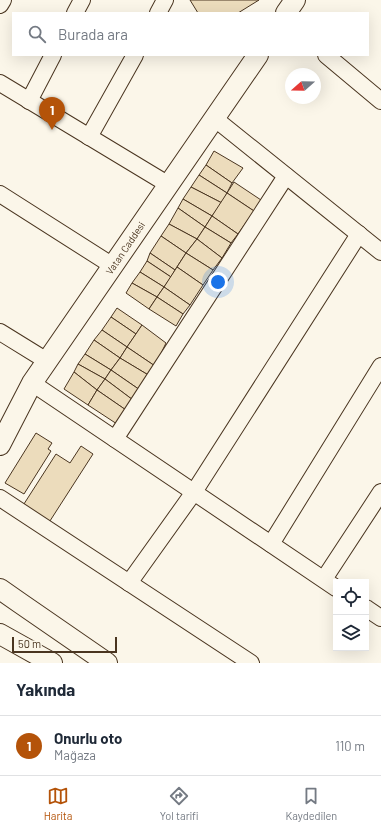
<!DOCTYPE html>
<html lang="tr">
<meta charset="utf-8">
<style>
:root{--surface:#fff;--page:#f2f2f3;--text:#1f2937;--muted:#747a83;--line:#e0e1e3;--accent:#b45309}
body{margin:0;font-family:Barlow,sans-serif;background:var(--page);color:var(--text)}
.controls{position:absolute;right:12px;bottom:12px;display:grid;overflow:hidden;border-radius:0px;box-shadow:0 4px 16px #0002}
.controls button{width:36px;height:36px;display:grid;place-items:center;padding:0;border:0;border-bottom:1px solid var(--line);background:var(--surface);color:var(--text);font:20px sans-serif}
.compass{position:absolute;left:285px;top:68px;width:36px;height:36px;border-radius:50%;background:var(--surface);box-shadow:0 4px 16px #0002;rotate:250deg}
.scale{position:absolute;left:12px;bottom:10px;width:105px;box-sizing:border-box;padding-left:4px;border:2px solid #4a3520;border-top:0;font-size:11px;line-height:14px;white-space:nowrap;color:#4a3520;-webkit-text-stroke:3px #fbf6e9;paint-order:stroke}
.you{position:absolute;left:218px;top:282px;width:14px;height:14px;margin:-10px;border:3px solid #fff;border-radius:50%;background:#1a73e8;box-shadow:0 0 0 6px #1a73e833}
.badge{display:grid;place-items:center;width:26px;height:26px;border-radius:50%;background:var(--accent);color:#fff;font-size:13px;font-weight:700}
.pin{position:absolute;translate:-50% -33px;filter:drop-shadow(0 1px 2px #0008)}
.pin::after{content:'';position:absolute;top:21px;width:14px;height:12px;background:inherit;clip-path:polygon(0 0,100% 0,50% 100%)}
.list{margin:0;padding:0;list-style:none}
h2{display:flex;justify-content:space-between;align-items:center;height:52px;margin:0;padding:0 16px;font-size:17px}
h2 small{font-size:13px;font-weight:400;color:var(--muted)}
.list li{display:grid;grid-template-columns:26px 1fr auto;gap:12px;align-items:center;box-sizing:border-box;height:60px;padding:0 16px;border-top:1px solid var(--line)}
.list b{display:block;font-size:15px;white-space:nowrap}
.list p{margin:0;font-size:13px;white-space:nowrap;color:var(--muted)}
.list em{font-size:13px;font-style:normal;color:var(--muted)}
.icon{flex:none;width:22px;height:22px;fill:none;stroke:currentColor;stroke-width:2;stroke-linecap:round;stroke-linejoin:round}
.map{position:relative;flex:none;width:381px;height:663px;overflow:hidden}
.search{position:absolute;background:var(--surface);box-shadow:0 4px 16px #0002;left:12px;right:12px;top:12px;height:44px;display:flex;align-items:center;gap:10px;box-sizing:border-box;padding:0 14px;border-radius:0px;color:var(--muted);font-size:15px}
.sheet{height:112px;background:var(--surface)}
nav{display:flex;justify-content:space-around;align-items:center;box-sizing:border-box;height:56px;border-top:1px solid var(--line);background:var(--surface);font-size:11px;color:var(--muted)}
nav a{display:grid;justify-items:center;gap:2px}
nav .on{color:var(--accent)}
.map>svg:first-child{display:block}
.building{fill:#ecdcbc;stroke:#4a3520}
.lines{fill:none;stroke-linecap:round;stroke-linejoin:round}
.minor-casing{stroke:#4a3520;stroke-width:18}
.major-casing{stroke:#4a3520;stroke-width:22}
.minor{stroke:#fbf6e9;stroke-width:16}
.major{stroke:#fbf6e9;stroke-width:20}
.labels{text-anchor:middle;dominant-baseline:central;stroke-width:3;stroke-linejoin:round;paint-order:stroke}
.street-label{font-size:10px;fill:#4a3520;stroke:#fbf6e9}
</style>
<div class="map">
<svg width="381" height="663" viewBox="0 0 381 663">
<rect width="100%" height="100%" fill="#fbf6e9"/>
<g class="building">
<polygon points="190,0 259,0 238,13 198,13"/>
<polygon points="214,151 243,168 232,183 206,165"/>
<polygon points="206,165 232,183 227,193 199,175"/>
<polygon points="199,175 227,193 222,203 191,187"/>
<polygon points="234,182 261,200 254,211 227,193"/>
<polygon points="191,187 222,203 212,216 183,199"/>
<polygon points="227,193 254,211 238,234 212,216"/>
<polygon points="183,199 212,216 205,227 178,208"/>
<polygon points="178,208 205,227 197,239 169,224"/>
<polygon points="212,216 238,234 231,243 205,227"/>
<polygon points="169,224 197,239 186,253 161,236"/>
<polygon points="205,227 231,243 222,258 197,239"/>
<polygon points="161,236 186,253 175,270 150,253"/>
<polygon points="197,239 222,258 213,270 186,253"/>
<polygon points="150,253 175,270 171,277 147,261"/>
<polygon points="186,253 213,270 203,285 177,267"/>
<polygon points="147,261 171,277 164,287 140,272"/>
<polygon points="177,267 203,285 190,305 164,287"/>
<polygon points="140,272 164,287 157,297 132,283"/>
<polygon points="132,283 157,297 149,309 126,293"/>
<polygon points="164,287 190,305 183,314 157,297"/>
<polygon points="157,297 183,314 176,326 149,309"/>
<polygon points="117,308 142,325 136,334 111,317"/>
<polygon points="111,317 136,334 127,347 102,330"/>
<polygon points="142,325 166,343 155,366 127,347"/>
<polygon points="102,330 127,347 120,358 94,340"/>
<polygon points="94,340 120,358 111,370 85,354"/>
<polygon points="127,347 155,366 150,376 120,358"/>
<polygon points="85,354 111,370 105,379 78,364"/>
<polygon points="120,358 150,376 140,390 111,370"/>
<polygon points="78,364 105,379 97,390 74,372"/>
<polygon points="111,370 140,390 133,400 105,379"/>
<polygon points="74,372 97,390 88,405 64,389"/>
<polygon points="105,379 133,400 126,410 97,390"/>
<polygon points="97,390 126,410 117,424 88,405"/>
<polygon points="36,433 52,443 48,449 51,451 24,494 5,483"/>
<polygon points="81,446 93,454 48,524 22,507 56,454 70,463"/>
</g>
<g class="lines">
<g class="minor-casing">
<g id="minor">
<polyline points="0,5 3,0"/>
<polyline points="75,13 82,0"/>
<polyline points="158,13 165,0"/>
<polyline points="326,55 381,101"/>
<polyline points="0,83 169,185"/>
<polyline points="29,101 53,55"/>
<polyline points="214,118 381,252"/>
<polyline points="89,137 135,55"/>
<polyline points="0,194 113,266"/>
<polyline points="0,332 47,361"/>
<polyline points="32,383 336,588"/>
<polyline points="115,439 286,176"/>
<polyline points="0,498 251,663"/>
<polyline points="271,544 381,366"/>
<polyline points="324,579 381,492"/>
<polyline points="129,583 194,492 359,234"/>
<polyline points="366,608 381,618"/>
</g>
</g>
<g class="major-casing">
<g id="major">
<polyline points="286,13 295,0"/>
<polyline points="0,445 32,383 258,55"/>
<polyline points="0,589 20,603 107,663"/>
<polyline points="0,634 52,663"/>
</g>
</g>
<use href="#minor" class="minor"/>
<use href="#major" class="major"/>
</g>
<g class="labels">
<g class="street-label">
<text transform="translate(125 248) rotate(-56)">Vatan Caddesi</text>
</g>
</g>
</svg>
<div class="controls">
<button><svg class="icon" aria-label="locate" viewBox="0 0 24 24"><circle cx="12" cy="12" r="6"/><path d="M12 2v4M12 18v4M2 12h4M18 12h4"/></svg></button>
<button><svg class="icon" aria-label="layers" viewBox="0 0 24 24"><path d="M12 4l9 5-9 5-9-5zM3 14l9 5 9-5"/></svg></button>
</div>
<svg class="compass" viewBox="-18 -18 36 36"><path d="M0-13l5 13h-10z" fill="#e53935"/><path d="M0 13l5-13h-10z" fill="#747a83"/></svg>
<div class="scale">50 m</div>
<div class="you"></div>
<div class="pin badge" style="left:52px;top:130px">1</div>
<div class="search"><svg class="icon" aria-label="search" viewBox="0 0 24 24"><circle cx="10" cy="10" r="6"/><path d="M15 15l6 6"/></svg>Burada ara</div>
</div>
<section class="sheet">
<h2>Yakında<small></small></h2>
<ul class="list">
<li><span class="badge">1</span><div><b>Onurlu oto</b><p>Mağaza</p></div><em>110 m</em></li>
</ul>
</section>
<nav>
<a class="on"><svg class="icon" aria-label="map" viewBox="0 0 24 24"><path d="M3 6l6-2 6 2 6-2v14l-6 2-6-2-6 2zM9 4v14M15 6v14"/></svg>Harita</a>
<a><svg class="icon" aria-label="directions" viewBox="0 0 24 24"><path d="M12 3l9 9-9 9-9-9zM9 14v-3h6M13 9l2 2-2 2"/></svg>Yol tarifi</a>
<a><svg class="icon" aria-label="saved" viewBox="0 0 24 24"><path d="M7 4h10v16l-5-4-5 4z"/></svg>Kaydedilen</a>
</nav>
